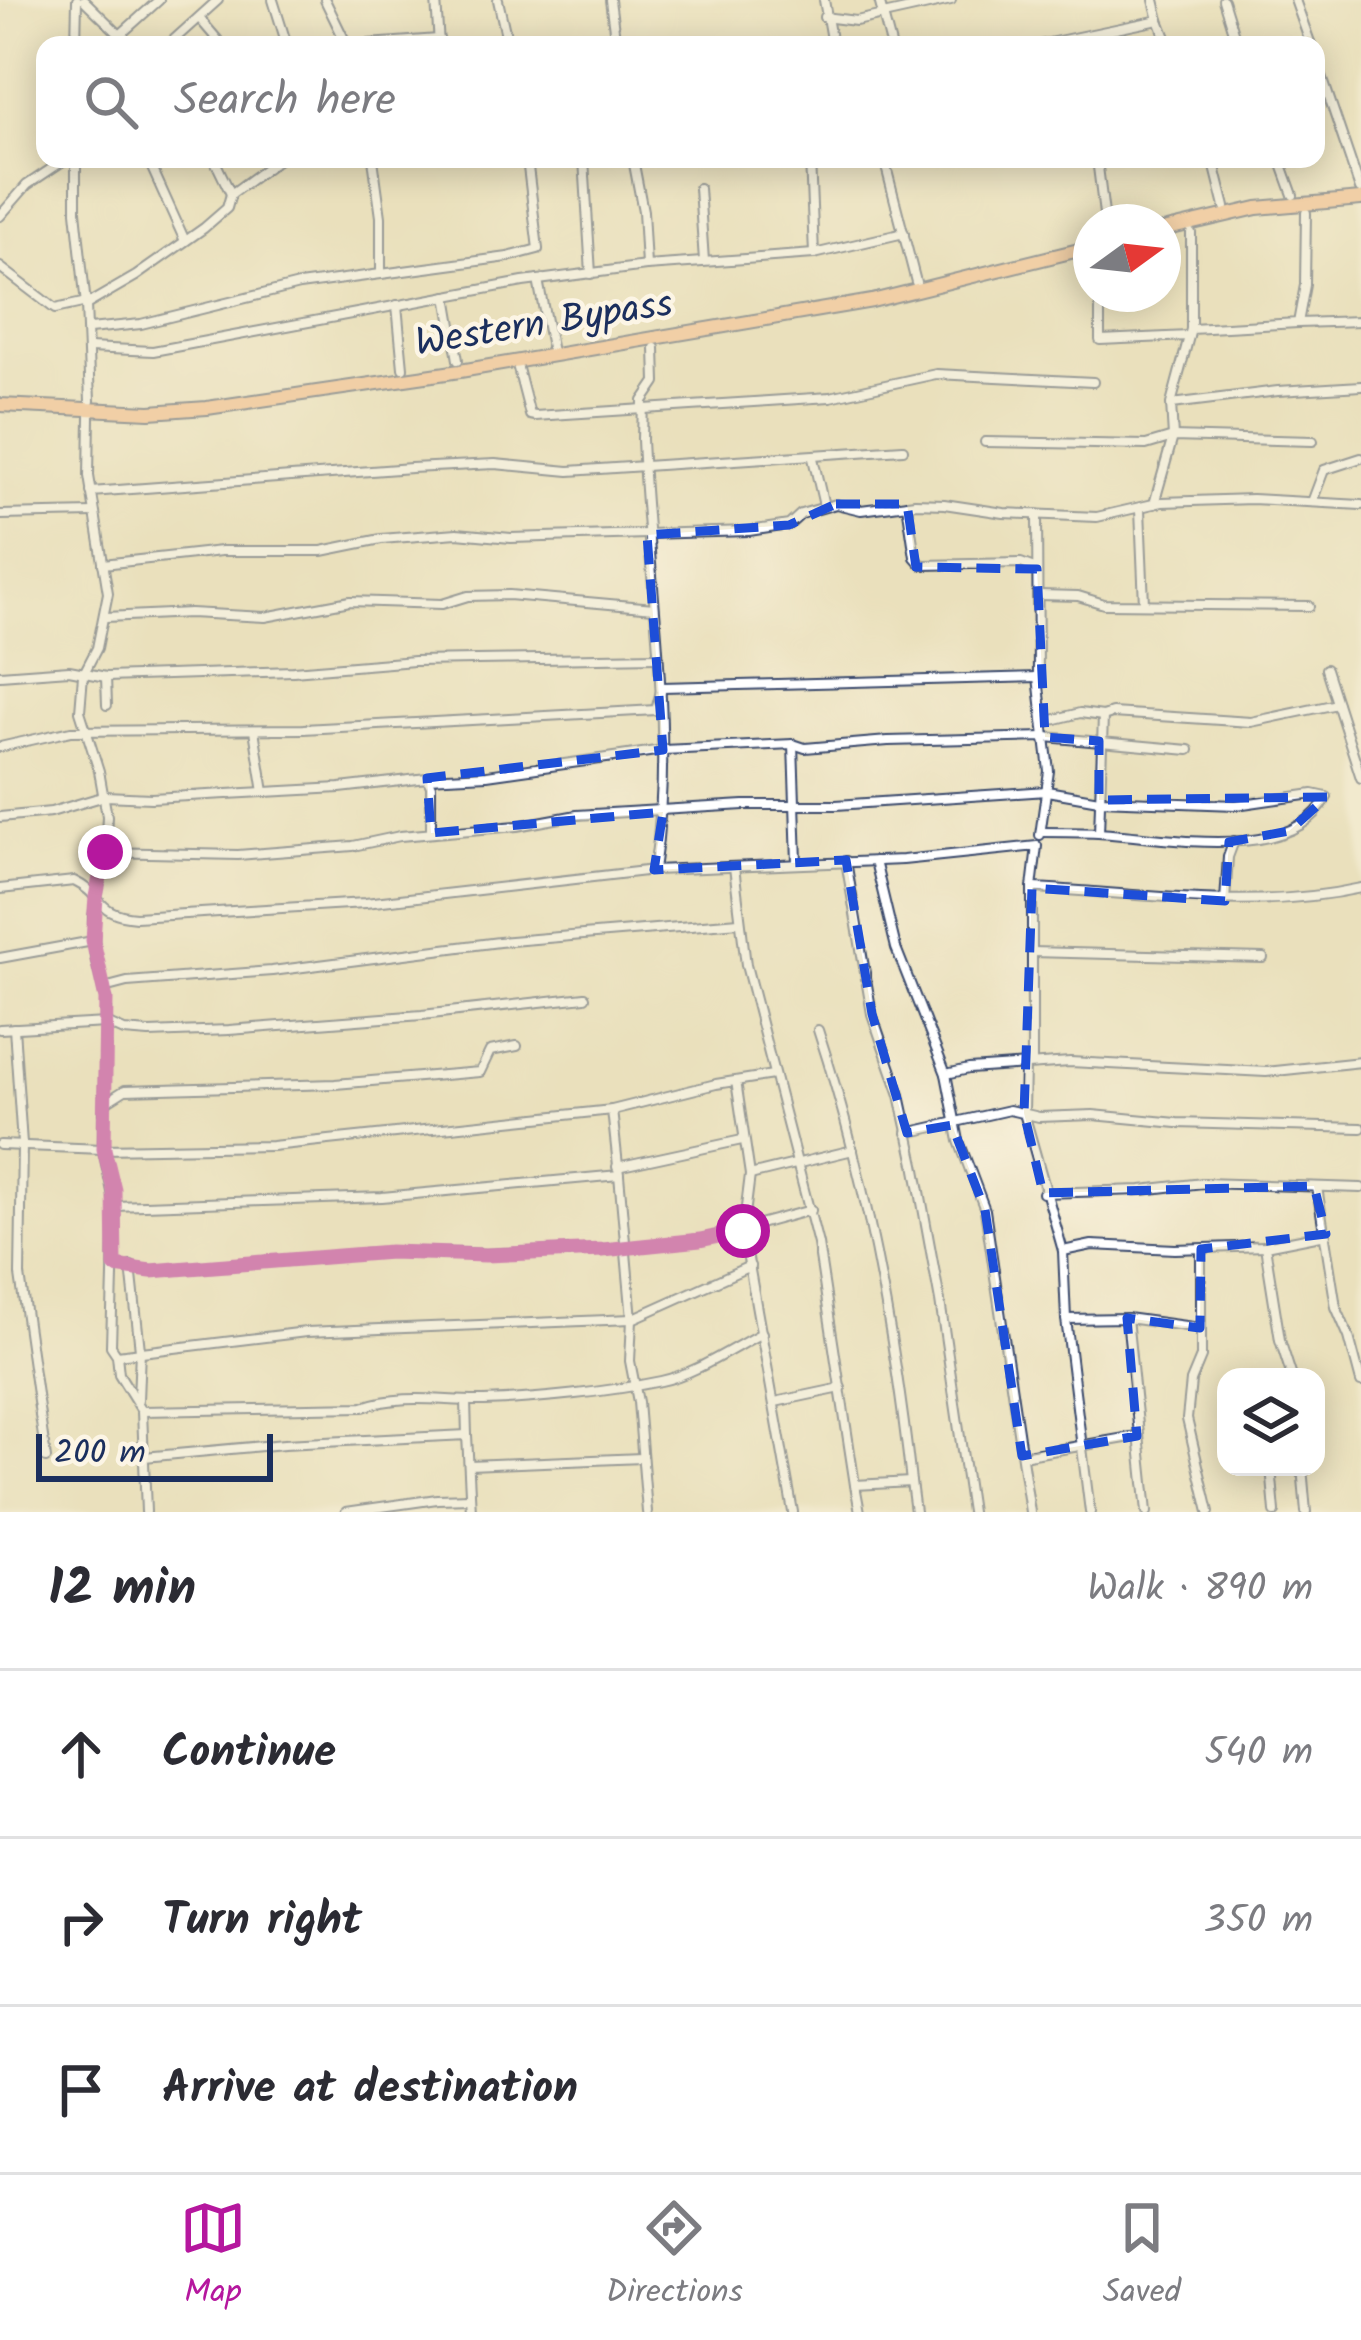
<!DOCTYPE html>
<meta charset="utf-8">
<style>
:root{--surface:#fff;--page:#f7f7f7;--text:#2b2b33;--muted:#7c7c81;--line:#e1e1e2;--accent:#b5179e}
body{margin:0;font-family:Kalam,sans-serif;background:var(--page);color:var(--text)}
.controls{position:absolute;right:36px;bottom:36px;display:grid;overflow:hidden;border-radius:24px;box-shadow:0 6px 30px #0003}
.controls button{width:108px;height:108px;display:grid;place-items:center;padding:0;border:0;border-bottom:3px solid var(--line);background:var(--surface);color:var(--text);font:60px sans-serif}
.compass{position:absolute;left:1073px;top:204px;width:108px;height:108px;border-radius:50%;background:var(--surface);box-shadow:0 6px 30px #0003;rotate:75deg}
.scale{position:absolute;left:36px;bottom:30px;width:237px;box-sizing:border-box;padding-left:12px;border:6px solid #1b2f5e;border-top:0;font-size:33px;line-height:42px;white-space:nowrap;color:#1b2f5e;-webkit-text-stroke:9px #fcf5e5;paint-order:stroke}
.stop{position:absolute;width:36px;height:36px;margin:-27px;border:9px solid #b5179e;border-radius:50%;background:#fff}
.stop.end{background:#b5179e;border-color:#fff;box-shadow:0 3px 12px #0008}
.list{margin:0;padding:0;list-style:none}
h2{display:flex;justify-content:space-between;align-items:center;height:156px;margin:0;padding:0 48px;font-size:51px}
h2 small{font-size:39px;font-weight:400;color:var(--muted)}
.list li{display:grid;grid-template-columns:78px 1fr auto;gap:36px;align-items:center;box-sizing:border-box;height:168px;padding:0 48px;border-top:3px solid var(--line)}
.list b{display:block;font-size:45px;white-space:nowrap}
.list em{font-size:39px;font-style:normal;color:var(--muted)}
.icon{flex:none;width:66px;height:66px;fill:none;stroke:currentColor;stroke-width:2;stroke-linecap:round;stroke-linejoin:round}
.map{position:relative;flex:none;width:1361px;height:1512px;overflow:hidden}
.search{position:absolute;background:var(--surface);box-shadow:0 6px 30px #0003;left:36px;right:36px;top:36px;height:132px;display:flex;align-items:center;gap:30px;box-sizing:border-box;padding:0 42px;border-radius:24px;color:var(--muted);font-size:45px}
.sheet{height:660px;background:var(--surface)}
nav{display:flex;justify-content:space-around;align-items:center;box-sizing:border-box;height:168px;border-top:3px solid var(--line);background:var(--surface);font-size:33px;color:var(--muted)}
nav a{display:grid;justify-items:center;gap:6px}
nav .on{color:var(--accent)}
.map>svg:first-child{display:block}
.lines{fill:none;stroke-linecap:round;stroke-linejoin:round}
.street-casing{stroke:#3a4a6c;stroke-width:12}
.primary-casing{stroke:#3a4a6c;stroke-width:16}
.street{stroke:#fff;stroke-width:8}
.primary{stroke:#fabb8c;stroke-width:12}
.route{stroke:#b5179e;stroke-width:15}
.marked{fill:none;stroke:#1d4ed8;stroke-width:9;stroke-dasharray:24 15;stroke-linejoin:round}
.labels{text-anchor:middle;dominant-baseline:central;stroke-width:9;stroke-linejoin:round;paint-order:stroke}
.street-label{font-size:39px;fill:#1b2f5e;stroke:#fcf5e5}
</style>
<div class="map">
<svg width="1361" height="1512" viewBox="0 0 1361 1512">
<rect width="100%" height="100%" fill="#fcf5e5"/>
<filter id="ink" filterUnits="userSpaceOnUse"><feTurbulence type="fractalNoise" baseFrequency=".00833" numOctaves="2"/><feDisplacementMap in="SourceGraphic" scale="24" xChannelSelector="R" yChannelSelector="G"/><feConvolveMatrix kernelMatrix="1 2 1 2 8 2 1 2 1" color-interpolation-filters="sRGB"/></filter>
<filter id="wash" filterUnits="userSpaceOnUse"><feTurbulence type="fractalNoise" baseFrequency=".004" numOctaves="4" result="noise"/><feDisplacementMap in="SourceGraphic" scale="48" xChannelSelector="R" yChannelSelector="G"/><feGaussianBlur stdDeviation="2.7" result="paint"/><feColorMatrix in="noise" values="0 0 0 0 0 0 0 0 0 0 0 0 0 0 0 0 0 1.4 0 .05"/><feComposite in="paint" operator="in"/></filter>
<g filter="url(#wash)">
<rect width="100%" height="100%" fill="#eae0bc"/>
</g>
<g filter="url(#ink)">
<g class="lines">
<g class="street-casing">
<g id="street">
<polyline points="84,0 120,35 159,0"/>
<polyline points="273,0 287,45"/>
<polyline points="325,0 347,45"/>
<polyline points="436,0 439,45"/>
<polyline points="498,0 508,45"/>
<polyline points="610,0 616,45"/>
<polyline points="824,0 832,45"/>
<polyline points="879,0 891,45"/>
<polyline points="1154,0 1159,20"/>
<polyline points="1223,0 1237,45"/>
<polyline points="1295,0 1311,45"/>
<polyline points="824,17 856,21 951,0"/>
<polyline points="199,18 222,45"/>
<polyline points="76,45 77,0"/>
<polyline points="168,45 218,0"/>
<polyline points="354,45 439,39"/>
<polyline points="611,45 696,45"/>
<polyline points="1039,45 1159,20 1169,45"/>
<polyline points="1316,59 1360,189"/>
<polyline points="76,159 76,211 86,305 136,276 204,228 227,208 231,194 279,159"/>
<polyline points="148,159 185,241"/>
<polyline points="214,159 231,194"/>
<polyline points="373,159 381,217 381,274"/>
<polyline points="584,159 591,274"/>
<polyline points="633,159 643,211 646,266"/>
<polyline points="810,159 814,254"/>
<polyline points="884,159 916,282"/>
<polyline points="1097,159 1105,222"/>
<polyline points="1213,159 1225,207"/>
<polyline points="1280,159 1293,195"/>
<polyline points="699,188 704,261"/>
<polyline points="0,216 27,185 66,159"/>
<polyline points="0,267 55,309 87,302"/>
<polyline points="538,280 551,347"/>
<polyline points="1100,294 1100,340 1189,336"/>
<polyline points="447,296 458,360"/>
<polyline points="86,305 90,401"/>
<polyline points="397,305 403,368"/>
<polyline points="1298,323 1361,321"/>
<polyline points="89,329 141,324 299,285 508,257 538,249 527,159"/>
<polyline points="1191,329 1298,323 1305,285 1306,213"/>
<polyline points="89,348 153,351 523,282 646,266 814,254 904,233"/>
<polyline points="516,361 530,415 535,416 830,397 936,374 1093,382"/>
<polyline points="1172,404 1278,391 1361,386"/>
<polyline points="985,442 1146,445 1173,437 1313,441"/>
<polyline points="813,458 824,506"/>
<polyline points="91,492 411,468 495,464 569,471 903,449"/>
<polyline points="1312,502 1324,470 1361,458"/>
<polyline points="907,504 915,557 922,565 1021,563 1037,569"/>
<polyline points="1154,504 1173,437 1171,404 1191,329 1191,233"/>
<polyline points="1140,509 1144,604"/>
<polyline points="1037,514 1038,677 1049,771 1040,835"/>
<polyline points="0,515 94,513"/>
<polyline points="103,564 221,551 322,551 381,539 457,533 511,538 749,531 789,525 801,514 836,504 861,510 915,503 944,504 1004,513 1097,517 1162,502 1252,499 1361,505"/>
<polyline points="1039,595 1078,596 1104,604 1309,606"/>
<polyline points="106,617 190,613 265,617 350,601 442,604 468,596 509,595 654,608"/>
<polyline points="1326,669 1361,778"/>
<polyline points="0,675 69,670 106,677 293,671 414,661 658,657"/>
<polyline points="106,677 107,705"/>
<polyline points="1044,722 1080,713 1103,716 1112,713 1251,722 1337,704"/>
<polyline points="254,730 264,792"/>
<polyline points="793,744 797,862"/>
<polyline points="0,747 71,731 303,729 656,710 662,687 1038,677"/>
<polyline points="427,778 487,775 663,750 793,744 805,748 888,741 1046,737 1189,750"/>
<polyline points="0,817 51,812 105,796 151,798 340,788 427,778 431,786 431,833"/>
<polyline points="1099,833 1103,716"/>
<path d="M105,852L238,855L353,846L400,836L517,826L577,815L744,805H836L1047,791L1099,800L1236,805L1313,794L1327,797C1292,866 1161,836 1098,833C1079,832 1060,832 1041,832"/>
<polyline points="846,861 872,1014 900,1095 915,1164 940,1301 971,1512"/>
<polyline points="875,861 896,948 946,1074 959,1141 985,1210 1030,1512"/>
<polyline points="734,867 746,965 818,1244 855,1485 911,1482 915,1512"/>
<path d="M654,870C676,727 648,583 642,439L643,401L656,382L655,348"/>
<path d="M1032,888C1142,893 1252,912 1361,888"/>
<path d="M0,889L74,881C105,896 95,914 136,917L365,903L654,870L903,860L1037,846L1032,888V1063"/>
<polyline points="1225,901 1228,857 1234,841"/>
<polyline points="1032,952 1263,958"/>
<polyline points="0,958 93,941"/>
<polyline points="104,988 127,982 272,971 499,942 739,922"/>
<polyline points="14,1028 22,1144 20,1275 46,1458"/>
<polyline points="0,1029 106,1023 124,1031 149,1033 229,1030 422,1015 585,997"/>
<path d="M818,1030C866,1176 894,1330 911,1482"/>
<polyline points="1025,1064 1024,1113 1063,1251 1066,1319 1090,1512"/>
<polyline points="946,1074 969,1069 1070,1062 1266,1072 1361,1062"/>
<polyline points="736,1081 750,1175 743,1231 793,1512"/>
<polyline points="106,1102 125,1090 335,1084 480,1072 490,1051 517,1046"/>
<polyline points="612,1110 716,1084 773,1075"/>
<polyline points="907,1133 1009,1110 1039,1117 1093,1115 1177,1123 1361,1128"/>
<polyline points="0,1145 103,1149 106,999 95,957 93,917 105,852 107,816 99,771 80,711 83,675 97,648 108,593 89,476 90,417"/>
<polyline points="617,1167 742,1140"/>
<polyline points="619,1175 632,1319 630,1361 638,1402 647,1512"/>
<polyline points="750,1175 853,1150"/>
<polyline points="1317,1187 1336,1307 1349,1337 1361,1382"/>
<polyline points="1043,1193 1141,1190 1203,1183 1361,1188"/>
<polyline points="115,1206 382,1197 619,1175 612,1110 272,1146 103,1149 115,1206 111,1346 117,1355 119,1374 142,1411 146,1512"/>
<polyline points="1201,1249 1201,1357 1191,1381 1187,1419 1209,1512"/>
<polyline points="1063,1251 1092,1245 1175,1249 1265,1246"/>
<polyline points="115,1266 151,1271 390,1252 486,1254 603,1250 700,1240 811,1210"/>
<polyline points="131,1266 140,1350 138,1400"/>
<polyline points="1127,1318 1147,1512"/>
<polyline points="1066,1319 1127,1318 1200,1328"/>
<polyline points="117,1355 306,1332 632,1319 750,1266"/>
<polyline points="1292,1377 1280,1340 1265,1246 1326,1234"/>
<polyline points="466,1401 467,1435"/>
<polyline points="775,1402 841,1388"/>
<path d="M142,1411L363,1407C404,1393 443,1402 484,1401C538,1399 608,1392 661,1381C695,1374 731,1349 762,1333"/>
<polyline points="1022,1456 1137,1436"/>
<polyline points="144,1457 284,1444 467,1435 471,1512"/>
<polyline points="469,1465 642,1458"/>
<polyline points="1271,1467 1275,1512"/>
<polyline points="1302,1467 1306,1512"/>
<polyline points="855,1485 860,1512"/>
<polyline points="346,1512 437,1499 470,1498"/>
</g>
</g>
<g class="primary-casing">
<g id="primary">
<polyline points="1163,230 1257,208 1361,199"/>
<polyline points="0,405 150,412 207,408 460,371 872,301 1091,247"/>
</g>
</g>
<use href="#street" class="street"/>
<use href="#primary" class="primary"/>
</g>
</g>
<g class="lines" filter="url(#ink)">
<polyline class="route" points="105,852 96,897 93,941 106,999 104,1149 114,1190 115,1266 151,1271 390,1252 486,1255 603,1250 700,1240 743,1231"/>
</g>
<path d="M0 0H1361V1512H0ZM836,504H907L916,567L1037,569L1045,737L1099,741V800L1327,797L1289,831L1229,842L1225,901L1032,888L1024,1113L1043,1193L1314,1186L1326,1234L1201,1249L1200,1328L1127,1318L1137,1436L1022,1456L985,1210L952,1125L907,1133L872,1014L846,860L654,870L663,812L431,833L427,778L663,750L647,535L789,525Z" fill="#eae0bc" fill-opacity=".55" fill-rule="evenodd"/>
<path class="marked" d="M836,504H907L916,567L1037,569L1045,737L1099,741V800L1327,797L1289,831L1229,842L1225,901L1032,888L1024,1113L1043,1193L1314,1186L1326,1234L1201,1249L1200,1328L1127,1318L1137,1436L1022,1456L985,1210L952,1125L907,1133L872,1014L846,860L654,870L663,812L431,833L427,778L663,750L647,535L789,525Z"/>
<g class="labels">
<g class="street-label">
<text transform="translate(544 325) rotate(-9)">Western Bypass</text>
</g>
</g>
</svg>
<div class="controls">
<button><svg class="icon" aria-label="layers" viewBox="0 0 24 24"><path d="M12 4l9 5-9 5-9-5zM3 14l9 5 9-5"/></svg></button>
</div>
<svg class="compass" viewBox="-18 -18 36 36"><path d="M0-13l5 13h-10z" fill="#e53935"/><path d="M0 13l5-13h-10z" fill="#7c7c81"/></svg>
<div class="scale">200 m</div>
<div class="stop" style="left:743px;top:1231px"></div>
<div class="stop end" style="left:105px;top:852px"></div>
<div class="search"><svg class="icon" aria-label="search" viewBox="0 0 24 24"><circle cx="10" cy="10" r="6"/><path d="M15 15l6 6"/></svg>Search here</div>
</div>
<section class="sheet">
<h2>12 min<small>Walk · 890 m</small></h2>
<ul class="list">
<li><svg class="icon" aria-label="ahead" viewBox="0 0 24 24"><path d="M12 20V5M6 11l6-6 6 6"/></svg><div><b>Continue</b></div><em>540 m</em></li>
<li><svg class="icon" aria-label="right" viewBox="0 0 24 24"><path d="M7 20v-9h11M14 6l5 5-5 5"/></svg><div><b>Turn right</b></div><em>350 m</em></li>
<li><svg class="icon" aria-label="arrive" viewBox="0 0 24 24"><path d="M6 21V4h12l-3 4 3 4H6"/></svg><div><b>Arrive at destination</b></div></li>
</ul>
</section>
<nav>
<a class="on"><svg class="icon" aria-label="map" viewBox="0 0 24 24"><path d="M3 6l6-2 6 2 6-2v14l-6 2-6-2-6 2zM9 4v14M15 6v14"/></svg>Map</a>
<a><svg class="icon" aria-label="directions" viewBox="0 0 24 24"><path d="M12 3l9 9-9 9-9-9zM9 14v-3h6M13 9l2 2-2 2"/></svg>Directions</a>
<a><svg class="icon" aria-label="saved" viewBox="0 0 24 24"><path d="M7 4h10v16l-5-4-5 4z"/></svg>Saved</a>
</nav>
